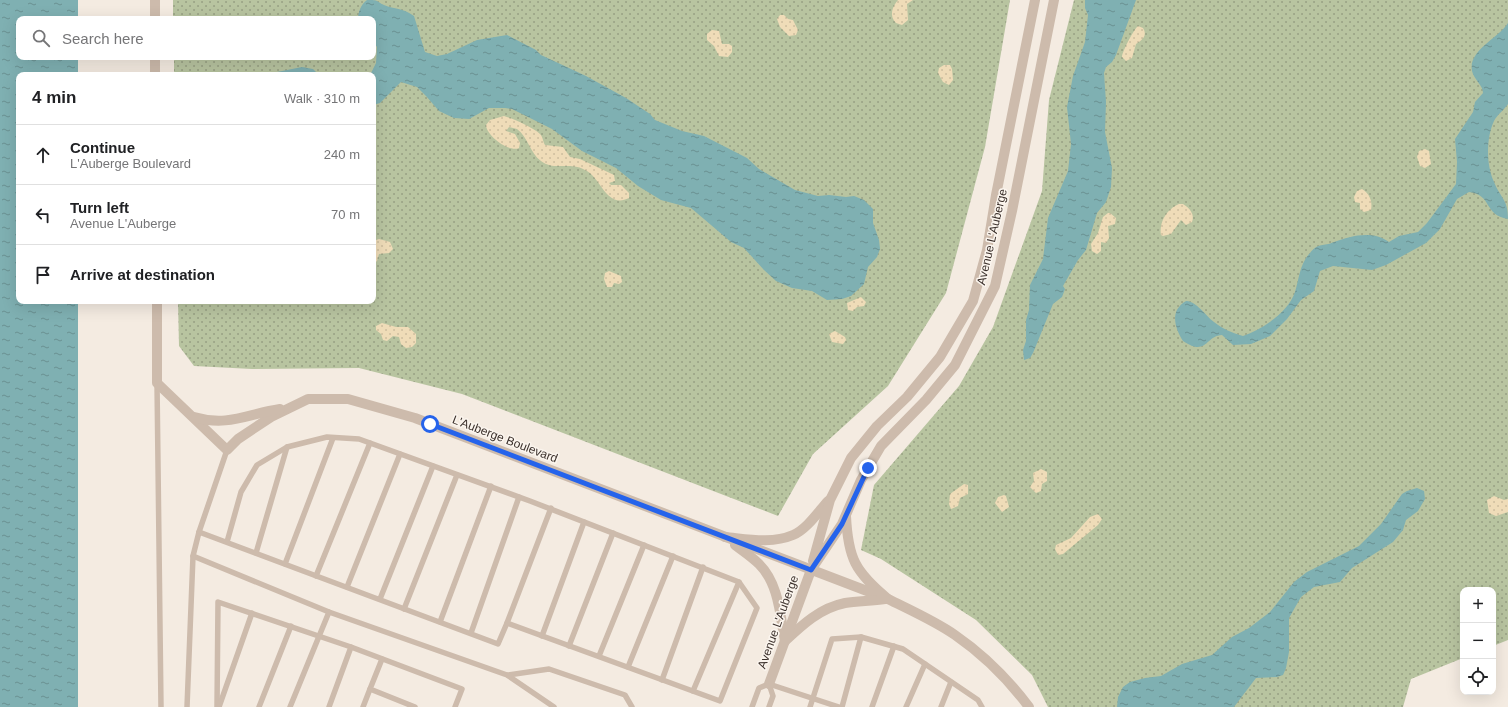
<!DOCTYPE html>
<meta charset="utf-8">
<style>
:root{--surface:#fff;--page:#f6f6f6;--text:#202124;--muted:#757577;--line:#e0e0e0}
body{margin:0;font-family:Helvetica,sans-serif;background:var(--page);color:var(--text)}
.controls{position:absolute;right:12px;bottom:12px;display:grid;overflow:hidden;border-radius:8px;box-shadow:0 4px 16px #0002}
.controls button{width:36px;height:36px;display:grid;place-items:center;padding:0;border:0;border-bottom:1px solid var(--line);background:var(--surface);color:var(--text);font:20px sans-serif}
.stop{position:absolute;width:12px;height:12px;margin:-9px;border:3px solid #2563eb;border-radius:50%;background:#fff}
.stop.end{background:#2563eb;border-color:#fff;box-shadow:0 1px 4px #0008}
.list{margin:0;padding:0;list-style:none}
h2{display:flex;justify-content:space-between;align-items:center;height:52px;margin:0;padding:0 16px;font-size:17px}
h2 small{font-size:13px;font-weight:400;color:var(--muted)}
.list li{display:grid;grid-template-columns:26px 1fr auto;gap:12px;align-items:center;box-sizing:border-box;height:60px;padding:0 16px;border-top:1px solid var(--line)}
.list b{display:block;font-size:15px;white-space:nowrap}
.list p{margin:0;font-size:13px;white-space:nowrap;color:var(--muted)}
.list em{font-size:13px;font-style:normal;color:var(--muted)}
.icon{flex:none;width:22px;height:22px;fill:none;stroke:currentColor;stroke-width:2;stroke-linecap:round;stroke-linejoin:round}
.map{position:relative;flex:none;width:1508px;height:707px;overflow:hidden}
.search{position:absolute;background:var(--surface);box-shadow:0 4px 16px #0002;left:16px;top:16px;width:360px;height:44px;display:flex;align-items:center;gap:10px;box-sizing:border-box;padding:0 14px;border-radius:8px;color:var(--muted);font-size:15px}
.panel{position:absolute;background:var(--surface);box-shadow:0 4px 16px #0002;left:16px;top:72px;width:360px;height:232px;border-radius:8px}
.map>svg:first-child{display:block}
.grass{fill:url(#grass-dots)}
.sand{fill:url(#sand-dots)}
.water{fill:url(#water-ripples)}
.lines{fill:none;stroke-linecap:round;stroke-linejoin:round}
.service{stroke:#cdbbac;stroke-width:5.5}
.minor{stroke:#cdbbac;stroke-width:10}
.tertiary{stroke:#cdbbac;stroke-width:10}
.route{stroke:#2563eb;stroke-width:5}
.labels{text-anchor:middle;dominant-baseline:central;stroke-width:3;stroke-linejoin:round;paint-order:stroke}
.street-label{font-size:12px;fill:#3b302b;stroke:#fbf5ee}
</style>
<div class="map">
<svg width="1508" height="707" viewBox="0 0 1508 707">
<defs>
<pattern id="grass-dots" width="8" height="8" patternUnits="userSpaceOnUse"><rect width="8" height="8" fill="#b8c4a0"/><path d="M2 2h.1M6 6h.1" fill="none" stroke="#97a083" stroke-width="1.8" stroke-linecap="round"/></pattern>
<pattern id="sand-dots" width="8" height="8" patternUnits="userSpaceOnUse"><rect width="8" height="8" fill="#efdcb8"/><path d="M2 2h.1M6 6h.1" fill="none" stroke="#cebd9e" stroke-width="1.8" stroke-linecap="round"/></pattern>
<pattern id="water-ripples" width="26" height="14" patternUnits="userSpaceOnUse"><rect width="26" height="14" fill="#7fb0b2"/><path d="M2 4q2-2 4 0t4 0M15 11q2-2 4 0t4 0" fill="none" stroke="#699091"/></pattern>
</defs>
<rect width="100%" height="100%" fill="#f4ebe1"/>
<g class="grass">
<polygon points="173,0 1010,0 985,147 946,293 888,386 813,454 778,516 462,394 359,368 252,369 194,366 179,346 178,301 373,301 373,75 174,75 174,57 373,57 373,19 173,19"/>
<polygon points="1074,0 1508,0 1508,640 1493,646 1493,590 1463,590 1463,658 1411,679 1403,707 1048,707 1032,675 976,620 881,559 861,550 874,485 959,386 993,327 1042,191 1049,100"/>
</g>
<g class="sand">
<path d="M898,0H913L907,4L908,20L902,25L896,23C889,16 892,7 898,0Z"/>
<polygon points="780,15 784,15 788,19 793,20 798,30 796,35 789,36 780,27 777,19"/>
<path d="M1138,26L1143,28C1148,36 1142,40 1136,44L1132,58L1126,61L1122,57C1122,52 1134,29 1138,26Z"/>
<polygon points="712,30 719,31 722,44 729,44 732,46 732,52 728,57 719,56 714,46 707,40 707,34"/>
<polygon points="944,65 950,65 952,69 953,80 949,85 943,82 938,73 939,68"/>
<path d="M504,116C514,119 532,127 540,134C543,137 543,142 545,145L563,147L570,157L580,159L614,175L615,181L609,183L611,185H621L629,193V198C607,209 601,179 587,171C570,160 556,172 541,161C530,153 528,137 517,129L509,127L506,131L515,134L520,143L519,148C509,153 486,135 486,125L490,120Z"/>
<polygon points="1425,149 1429,151 1431,164 1425,168 1420,166 1417,157 1419,151"/>
<path d="M1362,189C1369,193 1373,201 1371,210L1364,212L1360,209V203L1355,202L1354,197L1357,191Z"/>
<path d="M1179,204H1183C1190,208 1195,215 1192,222L1186,225L1181,220L1171,234L1163,236L1161,235C1159,222 1167,209 1179,204Z"/>
<polygon points="1108,213 1110,213 1116,218 1115,224 1108,226 1109,238 1106,243 1101,242 1101,251 1097,254 1092,251 1091,244 1098,233 1103,217"/>
<polygon points="379,239 390,242 393,249 389,253 379,254 377,261 373,264 373,241"/>
<polygon points="609,271 621,276 622,282 619,284 614,283 612,287 607,287 604,279 605,273"/>
<polygon points="861,297 866,302 864,306 857,307 853,311 848,310 847,303"/>
<polygon points="382,323 396,327 408,327 416,334 416,343 412,347 406,348 401,344 399,337 393,336 387,341 383,340 381,334 376,330 376,326"/>
<polygon points="835,331 845,337 846,340 843,344 832,342 829,334"/>
<polygon points="1041,469 1047,472 1047,481 1042,484 1041,491 1036,493 1030,487 1034,481 1033,473"/>
<polygon points="964,484 968,485 968,494 960,498 958,506 951,509 949,504 950,494"/>
<polygon points="1004,495 1006,496 1009,507 1002,512 995,503 998,497"/>
<polygon points="1494,496 1504,500 1508,499 1508,512 1496,516 1489,513 1487,500"/>
<polygon points="1098,514 1102,519 1098,525 1063,554 1058,555 1055,549 1056,545 1071,538 1090,517"/>
</g>
<g class="water">
<polygon points="0,0 78,0 78,19 19,19 19,57 78,57 78,75 19,75 19,301 78,301 78,707 0,707"/>
<path d="M367,0C380,0 375,1 384,5C395,10 402,7 414,16L425,52L437,56L447,54L477,40L507,35L536,50L541,55L586,76L626,98L650,114L655,120L682,131L704,136L747,158L759,169L795,190L818,196L829,195L846,197L854,196L864,200L873,209V223L879,240L880,249L877,257L868,267L864,284L851,296L842,299L827,300L812,291L792,288L776,281L764,270L744,248L731,242L691,208L661,200L638,186L616,168L582,151L552,129L512,109L505,108H489L469,119L454,118L439,111L426,96L417,87L401,82L380,103L373,105V75H370L376,63L377,47L373,41V19H358C358,12 361,4 367,0Z"/>
<polygon points="1085,0 1136,0 1116,55 1112,62 1106,67 1104,73 1106,102 1105,132 1112,168 1111,187 1106,202 1097,213 1086,250 1078,260 1063,286 1065,289 1062,297 1053,304 1033,353 1030,358 1024,360 1023,350 1026,341 1026,320 1029,310 1030,285 1043,259 1048,218 1068,171 1071,144 1067,107 1073,76 1085,42 1088,15 1085,8"/>
<path d="M1508,23V104C1504,110 1497,115 1494,121C1486,138 1486,165 1494,182C1501,199 1508,199 1508,219C1483,215 1493,195 1469,192L1457,199L1440,229L1426,243L1386,265L1372,270L1333,266L1320,271L1314,291L1301,300L1287,319L1270,336L1251,344L1233,345L1222,335C1205,336 1207,357 1183,341C1175,328 1169,311 1186,301C1195,300 1206,316 1214,322C1223,329 1232,333 1243,336C1262,329 1288,313 1295,292C1299,279 1300,263 1310,253C1319,242 1323,247 1334,242C1351,236 1372,230 1389,242L1399,236L1418,232L1427,223L1453,188L1456,184L1457,162L1455,139L1473,112L1475,102L1483,93C1483,85 1474,80 1472,71C1468,50 1499,38 1508,23Z"/>
<polygon points="302,67 313,69 319,75 262,75"/>
<polygon points="1417,488 1424,491 1425,499 1418,511 1406,520 1403,530 1393,542 1352,568 1340,582 1314,587 1301,597 1289,618 1289,652 1286,668 1283,675 1277,677 1256,678 1234,707 1117,707 1118,697 1123,687 1130,682 1145,678 1161,676 1182,664 1212,655 1232,637 1249,628 1270,612 1294,582 1307,572 1359,546 1381,524 1402,494 1407,491"/>
</g>
<g class="lines">
<g class="service">
<polyline points="157,383 161,707"/>
<path d="M199,532C299,569 399,606 498,644L507,623L720,701L757,608L739,582L530,501L359,439L327,437L287,447L257,465L241,492L227,542"/>
<polyline points="256,553 287,447"/>
<polyline points="193,556 329,612 507,675 554,707"/>
<polyline points="285,564 333,438"/>
<polyline points="316,576 370,443"/>
<polyline points="347,587 400,454"/>
<polyline points="380,599 433,466"/>
<polyline points="404,609 457,475"/>
<polyline points="440,622 491,486"/>
<polyline points="507,623 551,508"/>
<polyline points="471,633 519,497"/>
<polyline points="542,636 584,522"/>
<polyline points="569,646 613,533"/>
<polyline points="351,647 462,689 455,707"/>
<polyline points="599,656 644,545"/>
<polyline points="382,659 370,689 415,707"/>
<polyline points="628,667 673,556"/>
<polyline points="508,675 549,669 625,695 632,707"/>
<polyline points="662,680 703,567"/>
<polyline points="769,684 773,696 769,707"/>
<polyline points="693,691 739,582"/>
<polyline points="187,707 193,556 199,532 227,450"/>
<polyline points="217,707 218,602 351,647 329,707"/>
<polyline points="219,707 252,613"/>
<polyline points="259,707 291,626"/>
<polyline points="290,707 329,612"/>
<polyline points="363,707 370,689"/>
<polyline points="752,707 759,688 769,684 839,707"/>
<polyline points="810,707 832,639 861,637 903,649 978,700 982,707"/>
<polyline points="842,707 861,637"/>
<polyline points="872,707 894,646"/>
<polyline points="906,707 925,664"/>
<polyline points="941,707 951,682"/>
</g>
<g class="minor">
<polyline points="155,0 155,19"/>
<polyline points="155,57 155,75"/>
<path d="M157,301V383L227,450L238,439L271,417L308,399H348L415,418L888,599C910,610 935,621 955,635C984,655 1008,679 1029,707"/>
<path d="M194,417C228,427 247,414 280,409"/>
<path d="M735,545C743,551 752,557 759,564C779,584 780,615 785,641C802,625 820,608 845,603C858,601 872,601 885,599"/>
<polyline points="769,684 811,570"/>
</g>
<g class="tertiary">
<path d="M846,516C848,558 855,572 888,599"/>
<path d="M725,537C747,539 772,544 793,535C807,529 818,512 828,501"/>
<polyline points="813,561 830,500 851,458 877,426 907,397 940,357 973,301 987,250 996,195 1035,0"/>
<polyline points="811,570 842,524 861,480 881,446 926,400 955,365 995,286 1012,211 1054,0"/>
</g>
</g>
<g class="lines">
<polyline class="route" points="430,424 811,570 842,524 868,468"/>
</g>
<g class="labels">
<g class="street-label">
<text transform="translate(992 237) rotate(-77)">Avenue L'Auberge</text>
<text transform="translate(505 439) rotate(21)">L'Auberge Boulevard</text>
<text transform="translate(778 622) rotate(-70)">Avenue L'Auberge</text>
</g>
</g>
</svg>
<div class="controls">
<button>+</button>
<button>−</button>
<button><svg class="icon" aria-label="locate" viewBox="0 0 24 24"><circle cx="12" cy="12" r="6"/><path d="M12 2v4M12 18v4M2 12h4M18 12h4"/></svg></button>
</div>
<div class="stop" style="left:430px;top:424px"></div>
<div class="stop end" style="left:868px;top:468px"></div>
<div class="search"><svg class="icon" aria-label="search" viewBox="0 0 24 24"><circle cx="10" cy="10" r="6"/><path d="M15 15l6 6"/></svg>Search here</div>
<section class="panel">
<h2>4 min<small>Walk · 310 m</small></h2>
<ul class="list">
<li><svg class="icon" aria-label="ahead" viewBox="0 0 24 24"><path d="M12 20V5M6 11l6-6 6 6"/></svg><div><b>Continue</b><p>L'Auberge Boulevard</p></div><em>240 m</em></li>
<li><svg class="icon" aria-label="left" viewBox="0 0 24 24"><path d="M17 20v-9H6M10 6l-5 5 5 5"/></svg><div><b>Turn left</b><p>Avenue L'Auberge</p></div><em>70 m</em></li>
<li><svg class="icon" aria-label="arrive" viewBox="0 0 24 24"><path d="M6 21V4h12l-3 4 3 4H6"/></svg><div><b>Arrive at destination</b></div></li>
</ul>
</section>
</div>
